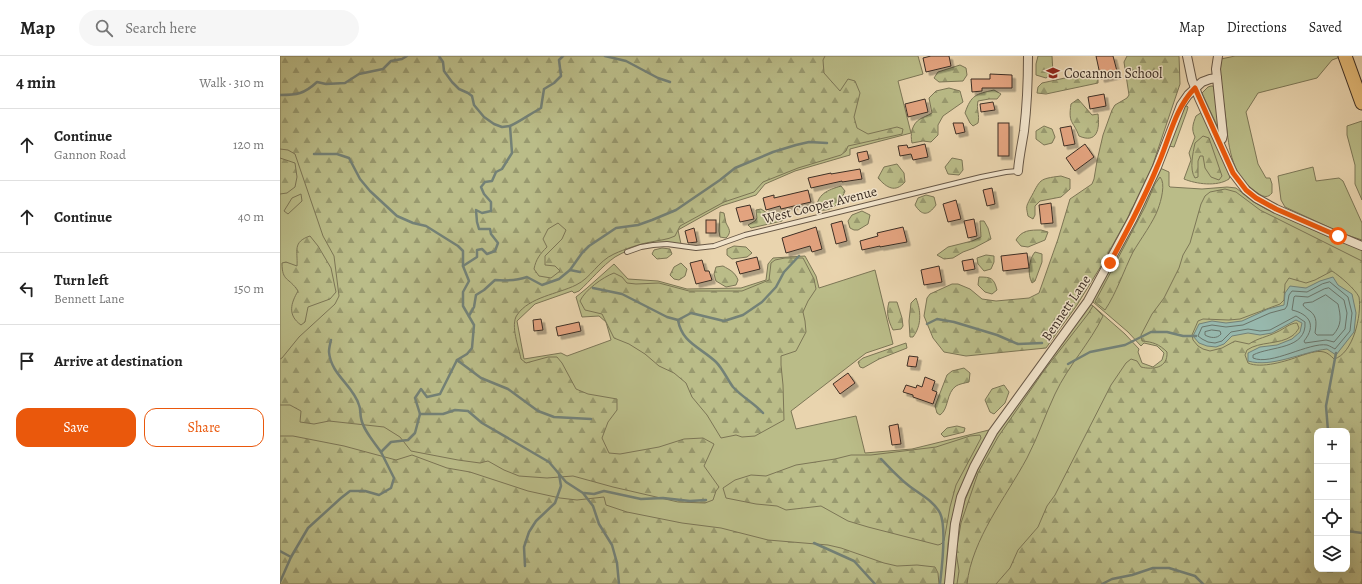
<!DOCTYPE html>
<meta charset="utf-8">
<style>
:root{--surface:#fff;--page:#f6f6f6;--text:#222;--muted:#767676;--line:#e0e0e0;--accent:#ea580c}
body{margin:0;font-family:Alegreya,serif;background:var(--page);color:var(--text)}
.controls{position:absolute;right:12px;bottom:12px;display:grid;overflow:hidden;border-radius:8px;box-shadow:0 4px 16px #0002}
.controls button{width:36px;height:36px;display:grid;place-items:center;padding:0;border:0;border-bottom:1px solid var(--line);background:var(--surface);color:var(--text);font:20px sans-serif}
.stop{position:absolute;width:12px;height:12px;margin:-9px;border:3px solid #ea580c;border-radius:50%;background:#fff}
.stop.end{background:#ea580c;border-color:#fff;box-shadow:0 1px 4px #0008}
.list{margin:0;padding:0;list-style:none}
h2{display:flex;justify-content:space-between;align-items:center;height:52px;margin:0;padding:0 16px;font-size:17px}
h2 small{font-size:13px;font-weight:400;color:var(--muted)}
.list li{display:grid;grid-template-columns:26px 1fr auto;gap:12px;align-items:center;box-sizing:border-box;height:72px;padding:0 16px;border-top:1px solid var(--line)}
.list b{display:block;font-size:15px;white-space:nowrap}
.list p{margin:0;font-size:13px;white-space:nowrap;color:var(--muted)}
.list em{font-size:13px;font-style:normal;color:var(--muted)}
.actions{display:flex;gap:8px;padding:12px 16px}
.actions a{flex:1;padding:9px 0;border:1px solid var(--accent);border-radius:12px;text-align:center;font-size:14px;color:var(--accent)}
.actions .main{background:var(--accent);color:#fff}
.icon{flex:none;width:22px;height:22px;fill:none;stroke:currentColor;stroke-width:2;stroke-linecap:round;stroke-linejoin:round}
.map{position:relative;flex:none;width:1082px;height:528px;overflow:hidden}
header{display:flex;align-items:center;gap:24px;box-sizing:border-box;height:56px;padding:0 20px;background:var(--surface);border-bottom:1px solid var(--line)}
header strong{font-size:19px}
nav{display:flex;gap:22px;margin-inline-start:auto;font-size:14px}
.search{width:280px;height:36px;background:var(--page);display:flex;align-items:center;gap:10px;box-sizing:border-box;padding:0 14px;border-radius:22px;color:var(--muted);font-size:15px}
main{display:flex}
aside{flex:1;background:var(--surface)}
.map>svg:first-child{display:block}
.grass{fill:#babc88;stroke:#7c7656;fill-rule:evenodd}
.forest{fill:url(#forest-firs);stroke:#7c7656;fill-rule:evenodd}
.water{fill:#97b8ad;stroke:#738177}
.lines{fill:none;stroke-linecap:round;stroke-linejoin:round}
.shore{stroke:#6a7469;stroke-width:1}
.stream{stroke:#738177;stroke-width:2.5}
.building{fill:#e3a37f;stroke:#3d2f25;filter:url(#shadow)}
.service-casing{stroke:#685847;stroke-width:6}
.minor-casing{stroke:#685847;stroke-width:10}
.primary-casing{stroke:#3d2f25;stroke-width:15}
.service{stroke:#f1e3ca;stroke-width:4}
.minor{stroke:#f1e3ca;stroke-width:8}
.primary{stroke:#e4ba77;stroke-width:13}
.route{stroke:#ea580c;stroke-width:5}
.labels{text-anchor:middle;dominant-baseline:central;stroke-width:3;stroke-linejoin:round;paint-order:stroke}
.poi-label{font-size:14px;fill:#3d2f25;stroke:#f1e3ca;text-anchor:start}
.street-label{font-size:14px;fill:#3d2f25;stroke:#f1e3ca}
</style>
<header>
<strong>Map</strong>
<div class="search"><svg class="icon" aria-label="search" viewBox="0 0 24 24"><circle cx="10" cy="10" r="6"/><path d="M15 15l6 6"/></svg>Search here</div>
<nav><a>Map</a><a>Directions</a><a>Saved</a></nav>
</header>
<main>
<aside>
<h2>4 min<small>Walk · 310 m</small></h2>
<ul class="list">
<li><svg class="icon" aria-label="ahead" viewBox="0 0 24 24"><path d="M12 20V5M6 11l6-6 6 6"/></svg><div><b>Continue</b><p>Gannon Road</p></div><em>120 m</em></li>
<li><svg class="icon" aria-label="ahead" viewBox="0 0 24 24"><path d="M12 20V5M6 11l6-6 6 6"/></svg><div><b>Continue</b></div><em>40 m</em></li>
<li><svg class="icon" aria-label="left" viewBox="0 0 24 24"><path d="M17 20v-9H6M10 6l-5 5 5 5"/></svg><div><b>Turn left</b><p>Bennett Lane</p></div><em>150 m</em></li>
<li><svg class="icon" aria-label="arrive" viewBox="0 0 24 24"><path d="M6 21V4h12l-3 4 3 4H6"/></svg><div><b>Arrive at destination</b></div></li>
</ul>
<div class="actions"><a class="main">Save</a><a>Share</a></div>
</aside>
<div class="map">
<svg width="1082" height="528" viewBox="0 0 1082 528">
<defs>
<pattern id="forest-firs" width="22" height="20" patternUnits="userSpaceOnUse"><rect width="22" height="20" fill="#babc88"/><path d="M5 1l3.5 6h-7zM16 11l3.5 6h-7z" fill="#98996f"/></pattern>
<filter id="shadow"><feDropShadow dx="3.5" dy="3.5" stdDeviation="0" flood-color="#0004"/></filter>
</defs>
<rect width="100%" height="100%" fill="#e9d4ae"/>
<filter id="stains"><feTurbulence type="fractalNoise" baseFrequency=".005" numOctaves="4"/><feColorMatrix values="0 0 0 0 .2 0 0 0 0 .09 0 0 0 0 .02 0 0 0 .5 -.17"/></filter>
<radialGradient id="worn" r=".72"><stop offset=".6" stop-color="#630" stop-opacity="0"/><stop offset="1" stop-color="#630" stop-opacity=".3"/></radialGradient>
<g class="grass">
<path d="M0,0H638L643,18L618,25L631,77L570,93V99L515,115L485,128L476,139L441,150L398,174L401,188C382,186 352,190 335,201C322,210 311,224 299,235L294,237L292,235L255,248L237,265L244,303L281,297L287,300L331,284L326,266L319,260L302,261L296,241L307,232L334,208L348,223L378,225L407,233L461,232L486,224L488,208L493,202L525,200L536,220L539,232L595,214L613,288L586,297L511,355L516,373L576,360L585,397L632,393L709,374L691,410L671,466L668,488L665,528H0Z"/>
<path d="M955,0H1059L1060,1L1052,4L1037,22L978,37L966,56L978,108L986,122H990L992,128V137C988,142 984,141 979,138C952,121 949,95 946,65C944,50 942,35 940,19L941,3Z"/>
<polygon points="931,30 933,30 934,33 940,73 939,74 922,37 928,31"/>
<polygon points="907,50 908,51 907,55 894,91 889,90 904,51"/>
<path d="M922,56L950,120L949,123C937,131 916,128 904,123L911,104L909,97L915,81C911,73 913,68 916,60Z"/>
<polygon points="1082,65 1082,144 1075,128 1075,109 1067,79 1067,70"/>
<polygon points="1033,111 1036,125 1059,122 1063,125 1082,167 1082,184 1064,178 1005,151 1001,144 998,120"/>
<path d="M880,112L889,116V130L890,131L922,133L947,131L956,132L974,146L986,153L1049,181L1082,194V528H673L678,470L685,444L698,413L716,378L809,249H812L845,278L859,293L858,296L862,307L873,311L882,304L884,297L877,290L864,287L861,290L848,276L813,246V244C837,201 859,157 880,112ZM1037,375H1067V513H1037Z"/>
</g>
<g class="forest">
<path d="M0,0H545L543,4L544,17L560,35L568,23L575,25L580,37L574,61L577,72L588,78L617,71L623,73L622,78L568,90L566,95L561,99L518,112L483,126L474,136L444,146L400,170L395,180C387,184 379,184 371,186C359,188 345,193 334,198C318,205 311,222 296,229C278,238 249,241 237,259C230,269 239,292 241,303L246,307L268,301H277L282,307L296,333L308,338L337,343V354L328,366L322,382L329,397L340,398L379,391L404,383L423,382L434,388L424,410L439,431L436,435L433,444L425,447L398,446L333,431L293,420L267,422L239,420L224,414L208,405L200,407L178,404L131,395L120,381L104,371L49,365L34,368L20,366L21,355L10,349H0V303L2,302L19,281L55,248L59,240L54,200L43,180L15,98L8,94L0,93ZM278,167L286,174L282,183L265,200V209L275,210L280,215L271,222L259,220L254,213C256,203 260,198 267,191L263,183L268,173Z"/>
<polygon points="758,0 772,0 773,17 766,22 756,19 756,8"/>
<polygon points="847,0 899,0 900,28 872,111 847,163 821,210 797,249 766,292 686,300 664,296 653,282 644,260 647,242 650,238 672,228 678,228 690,233 702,243 716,245 749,242 759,237 778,183 790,143 812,128 814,123 817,105 823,79 832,54 835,49 847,42 849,39 844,6"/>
<polygon points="680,9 686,12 687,19 683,25 659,26 654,22 658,16"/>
<polygon points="808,17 815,17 818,22 818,27 766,38 757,37 758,31 762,27"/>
<path d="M669,32L680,35L683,46L663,60L658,69V79L651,86L643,85L632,87C631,82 631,79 632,74C636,62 642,63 652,57L649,42L656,35Z"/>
<path d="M714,34L721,38L717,43H709L698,45C696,53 700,59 698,67L693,70L690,67L685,57C691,39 696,38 714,34Z"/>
<path d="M798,43L812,59L818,58C820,73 817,88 799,80C793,64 788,68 791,48Z"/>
<polygon points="764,70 772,73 775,81 772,87 764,89 756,83 756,75"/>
<path d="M923,80L929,82L942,120L939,124L931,121L925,112L923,100H920L918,105V121L915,122C909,113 913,97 915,87Z"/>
<polygon points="0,102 15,107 17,121 15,131 7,137 0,138"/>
<polygon points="672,102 682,104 683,114 679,119 668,118 665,111"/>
<path d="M617,108L624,117L625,126C615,137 607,132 598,122L604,111Z"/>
<path d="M781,120L790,123V133L781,141L760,145L755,150V159L753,163L748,160C746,150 746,151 750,143C761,123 758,123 781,120Z"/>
<path d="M880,121C886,127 881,145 878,153C874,165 860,184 853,196C844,214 836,238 825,254L815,246L865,151L875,128Z"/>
<path d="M561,130L565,135C560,148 552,156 537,154C536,138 548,134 561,130Z"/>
<path d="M945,133L956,136L980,154L1082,205V528H716L730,512L738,494L758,471L767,450L775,439L831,329L846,307L851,303L857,305L861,311C873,314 888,312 887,296C879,288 873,286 862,285L861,279L872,258L884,242L899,212L903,199L910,187L921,148L925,140L930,136ZM1052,215C1060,220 1075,233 1079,241C1082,259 1073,298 1054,303C1051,300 1048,297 1044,296C1036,294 1027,298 1020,300C1007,305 981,313 968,307L965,299L967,294C980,285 999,289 1012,280C1015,278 1017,275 1019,272L1017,267C1010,267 1004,273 997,276C987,281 978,282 969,288L955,285L942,292L930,295L923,293L918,290L913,284L912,279L918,265L923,263L949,264L960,263L1000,248L1004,244L1005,228L1009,222L1026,227L1035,224ZM1037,375H1067V513H1037Z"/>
<polygon points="21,138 22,145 8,158 4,155 12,142"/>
<path d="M646,139L654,141L656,149C648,160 642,160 635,149L638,142Z"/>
<polygon points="481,153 487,157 504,156 507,159 502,165 471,172 468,169 475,165 477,162 476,154"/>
<polygon points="582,155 590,159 588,168 578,174 574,174 570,172 568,165 572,159"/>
<path d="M440,156L444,157C445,160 445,164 446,167C449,173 452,176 446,182L440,181L439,175Z"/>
<polygon points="700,165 704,165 708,172 711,183 694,192 683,196 673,202 664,203 657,199 668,191 692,185 701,181"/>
<path d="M761,174L768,176L765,184L748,191L741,190L736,184C742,174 750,174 761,174Z"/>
<path d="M30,180L38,190L51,212L56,236L50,243L28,251L25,266L21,269C7,259 11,247 18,235C9,221 2,226 2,207L6,206L17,210C18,195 12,186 30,180Z"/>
<polygon points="454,190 466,191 472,197 467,201 452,203 447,199 447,193"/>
<polygon points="382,192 390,193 392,198 387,202 377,203 372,198 374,194"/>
<path d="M755,196L762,198V206L755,225L752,227C747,218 749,203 755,196Z"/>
<polygon points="706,199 714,200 714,206 711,213 704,215 698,208 697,202"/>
<path d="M505,202H523L534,223L536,233L528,245L523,256L525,265L526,276L516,295L501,300V309L503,329L504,364L475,380L462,381L456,379L441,382L427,359L412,341L406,327L394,317L379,310L365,298L349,288L334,282L322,258L305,254L300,245C305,234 323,221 334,217L342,221L347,227L356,228L379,227L409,235H462L489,224L491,207L495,204Z"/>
<polygon points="401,207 407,213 405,220 399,224 394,223 390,219 394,211"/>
<path d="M443,210C450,214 455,216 458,224L456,229L446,231L436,225L434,218L436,211Z"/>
<path d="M699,221C711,221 714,222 717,234L712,238L705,236L698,229Z"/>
<path d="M636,242C641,255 642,269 633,281H630L629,265L631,247Z"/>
<path d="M609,246H617L622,262L623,270L621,273L613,274C608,264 606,257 609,246Z"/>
<path d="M813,250L823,260C810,287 788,310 775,338C765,359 758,381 747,402C726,441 692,483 687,528H677L679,515L676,496L681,467L698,417L718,381L763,316L808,258Z"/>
<polygon points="626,287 627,292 599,303 583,312 580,311 578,306 583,302"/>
<path d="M684,312L690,317L689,326C685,327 679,328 676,330C666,337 669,353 660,359L657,357L655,350L667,319L672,315Z"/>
<polygon points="724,329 729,336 725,347 714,358 710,356 705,344 712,333"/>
<polygon points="677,370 685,372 684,376 664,381 661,378 667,372"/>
<polygon points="700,379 701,382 676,429 670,451 664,485 661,488 658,489 588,471 568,465 541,450 506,454 497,450 476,448 446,442 443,432 455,424 471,419 486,420 516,409 555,403 571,399 591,399 656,391 690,380"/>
<polygon points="0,380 13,380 64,390 116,404 132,399 167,412 190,416 248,435 280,442 297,444 324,441 326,449 347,456 402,467 441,472 488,484 548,489 561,492 604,507 617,510 637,509 655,511 658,517 659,528 0,528"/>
</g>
<path class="water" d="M1053,221L1058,229L1072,238L1076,257L1074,276L1056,299L1047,293C1022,296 992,312 968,305V297L980,291L997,289L1012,283L1020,276L1022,267L1016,264L992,277L980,279L968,277L952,280L944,288L936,291L927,290L919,287L913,280L919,268L932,265L946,267L962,265L988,253L1004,249L1005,237L1010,230L1026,232L1040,225Z"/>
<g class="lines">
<g class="shore">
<path d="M1050,226L1068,241L1072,257L1070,275L1055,293C1053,292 1050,290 1047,289C1029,286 991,310 973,302V299C990,290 1027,294 1025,266L1016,260L990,274L980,275L968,273L951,276L942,285L935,287L928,286L922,283L918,280L922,271L932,269L946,271L963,269L990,257L1005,253L1007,250L1009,239L1012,235L1027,236L1042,228Z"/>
<path d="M1049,232L1064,244L1067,257L1065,273L1054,286L1046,284L1025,287L1024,285C1037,269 1029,258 1012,254L1014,241L1015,240L1028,241L1044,233Z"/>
<path d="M1046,239L1058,248C1061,261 1062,269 1053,279H1037L1035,277C1036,269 1038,261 1030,255C1027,253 1025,252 1023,249L1024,247L1032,246Z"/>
<path d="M932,274L940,275L941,278C937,283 930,282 925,279V276Z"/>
</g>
<g class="stream">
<polyline points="159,0 163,6 164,15 172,26 179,33 188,37 192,40 194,49 204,61 214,68 222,71 230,70"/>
<polyline points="325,0 346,5 378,22 390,26"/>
<path d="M0,39C17,39 24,38 37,26L46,28L65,27L79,18L103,13L111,5L122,3L127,0"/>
<polyline points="34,98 57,98 69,102 80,123 90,135 117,160 133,167 146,170 178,190 183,195 183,210"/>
<polyline points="290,214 302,197 309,190 336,172 358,169 372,164 396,154 440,124 455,112 493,96 516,89 529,86 547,87"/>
<polyline points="313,232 342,238 387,261 398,264 411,257 444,265 463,259 482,246 496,231 504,216 519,200"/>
<path d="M189,260L194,251L196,239L204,234L215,224C227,225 236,225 247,221L262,229L279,223L290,214L300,216"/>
<path d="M398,264C402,287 420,291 436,306C443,313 447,323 453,331C462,341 474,347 483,357"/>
<polyline points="647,268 657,263 674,266 717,279 738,288 762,287"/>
<path d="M51,284C50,288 49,293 49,296C51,319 73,329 79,349C81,353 80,358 81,362C83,374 94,386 101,396"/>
<polyline points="177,304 201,322 228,333 258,355 274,361 311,363"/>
<polyline points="788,308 810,296 845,289 871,276 887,276 903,280 916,280"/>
<polyline points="140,358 163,358 175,354 188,355 202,367 269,406 286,426 303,437 313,450 319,468 332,489 337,507 339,528"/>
<polyline points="1048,375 1046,350 1056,297"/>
<path d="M601,403C610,412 618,421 628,429C639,438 653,444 660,457C667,471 662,511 660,528"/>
<polyline points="304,437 314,438 324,435 361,443 383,442 410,445 426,444"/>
<polyline points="1067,475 1082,477"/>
<polyline points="534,487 574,505 595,528"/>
<polyline points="0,495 11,501"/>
<polyline points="245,510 244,491 249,476 256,465 275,447 281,430 279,418"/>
<path d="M0,526L11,501L28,472L61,442L70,435H85L99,439L111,432L114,422L101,396L111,386L128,384L135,377L140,358L135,342L141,333L147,341L160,338L177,304L187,298L192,292L194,269L183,250V236L189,225L183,210L197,201V194L202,193L207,198L215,195L218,187L211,178L210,173H199L197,166L196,154L202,157L211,155V146L204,138L201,131L205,126L212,125L216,116L222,113L232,97L230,70C241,65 250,58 261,52L264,33L274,27L281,20L279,4L283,0"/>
<polyline points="822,528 832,523 852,519 873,512 889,512 915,520 923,528"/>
</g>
</g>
<g class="building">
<polygon points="651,0 669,0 671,10 646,16 643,2"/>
<polygon points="816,0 833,0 838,19 821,23"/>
<polygon points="710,18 732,19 732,32 702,32 702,35 692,36 691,23 710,23"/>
<polygon points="824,38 826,50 810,53 808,41"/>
<polygon points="645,43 648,56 628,61 625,48"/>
<polygon points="713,46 715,54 701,56 700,48"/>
<polygon points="673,67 683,67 685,76 676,78"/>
<rect x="718" y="67" width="11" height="33"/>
<polygon points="791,70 795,88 784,90 780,72"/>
<polygon points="645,88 648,101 633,104 631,98 620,100 618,90 627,89 628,92"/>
<polygon points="805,88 814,101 795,115 786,102"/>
<polygon points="587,95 589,103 579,106 577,97"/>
<polygon points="580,113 582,123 562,126 562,125 531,132 528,122 551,117 551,118"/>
<polygon points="712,132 715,148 707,150 703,134"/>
<polygon points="528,134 531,146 501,153 500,150 486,154 483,142 494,139 494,142"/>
<polygon points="676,144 681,163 668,166 663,148"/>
<polygon points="771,147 773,167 761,168 759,149"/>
<polygon points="470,149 474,163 460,166 456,152"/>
<polygon points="694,163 697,180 688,182 684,165"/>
<rect x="426" y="164" width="10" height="13"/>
<polygon points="562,165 567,185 556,188 551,168"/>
<polygon points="536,171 542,193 532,196 530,190 506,197 502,182"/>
<polygon points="623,171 627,186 600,191 600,190 582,194 580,185 598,180 597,177"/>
<polygon points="414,172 417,186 408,187 405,175"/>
<polygon points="747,197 749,212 723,215 721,200"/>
<polygon points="477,201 480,213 460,218 456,206"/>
<polygon points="693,203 695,213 684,215 682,205"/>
<polygon points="422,204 425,215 429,215 432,224 416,228 410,207"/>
<polygon points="659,210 662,226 644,229 641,214"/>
<polygon points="261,263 263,274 254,275 253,264"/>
<polygon points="299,266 301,275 278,280 276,271"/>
<polygon points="629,300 638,301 636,311 627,310"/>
<polygon points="568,317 575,327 560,338 553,328"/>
<polygon points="645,321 655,325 652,334 657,336 653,348 633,341 633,339 623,336 626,329 636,332 637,329 642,331"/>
<polygon points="618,368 621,388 612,389 609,370"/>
</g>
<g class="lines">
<g class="service-casing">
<polyline id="service" points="347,196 361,191 373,189 387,188 416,192 434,190 465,179 701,121 726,116 738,115"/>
</g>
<g class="minor-casing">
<g id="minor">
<polyline points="907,0 912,24 919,42 953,117 966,134 976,142 996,153 1058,180 1082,190"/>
<polyline points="938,0 936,13 937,22 943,79 942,83 939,85"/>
<path d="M738,115C739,101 742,88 744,75C747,50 748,25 748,0"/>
<polyline points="669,528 675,468 681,441 694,411 713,376 808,245 853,162 877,111 901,49 908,39 922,26 930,23 937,22"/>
</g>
</g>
<g class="primary-casing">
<polyline id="primary" points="1065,0 1082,47"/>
</g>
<use href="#service" class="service"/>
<use href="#minor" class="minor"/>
<use href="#primary" class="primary"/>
</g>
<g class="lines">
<path class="route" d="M830,207C846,176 864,144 877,111C889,85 894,53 915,32L953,117L966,134L976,142L996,153L1058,180"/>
</g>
<defs>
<g id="school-bare" transform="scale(1.08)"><path d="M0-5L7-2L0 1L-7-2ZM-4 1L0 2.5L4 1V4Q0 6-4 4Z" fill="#8f2418" stroke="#f1e3ca" stroke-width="2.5" paint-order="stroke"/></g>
</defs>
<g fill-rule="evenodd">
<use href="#school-bare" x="773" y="17"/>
</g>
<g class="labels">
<g class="poi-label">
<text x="784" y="17">Cocannon School</text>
</g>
<g class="street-label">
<text transform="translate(540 149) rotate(-14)">West Cooper Avenue</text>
<text transform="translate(786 252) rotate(-56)">Bennett Lane</text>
</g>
</g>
<rect width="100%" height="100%" filter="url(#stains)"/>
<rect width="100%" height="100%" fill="url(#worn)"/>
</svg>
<div class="controls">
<button>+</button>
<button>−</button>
<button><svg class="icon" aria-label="locate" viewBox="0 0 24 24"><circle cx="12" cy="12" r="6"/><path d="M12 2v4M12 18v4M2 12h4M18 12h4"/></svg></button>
<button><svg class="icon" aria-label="layers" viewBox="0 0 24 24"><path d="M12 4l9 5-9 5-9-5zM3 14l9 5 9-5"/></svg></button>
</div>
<div class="stop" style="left:1058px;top:180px"></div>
<div class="stop end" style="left:830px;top:207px"></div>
</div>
</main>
